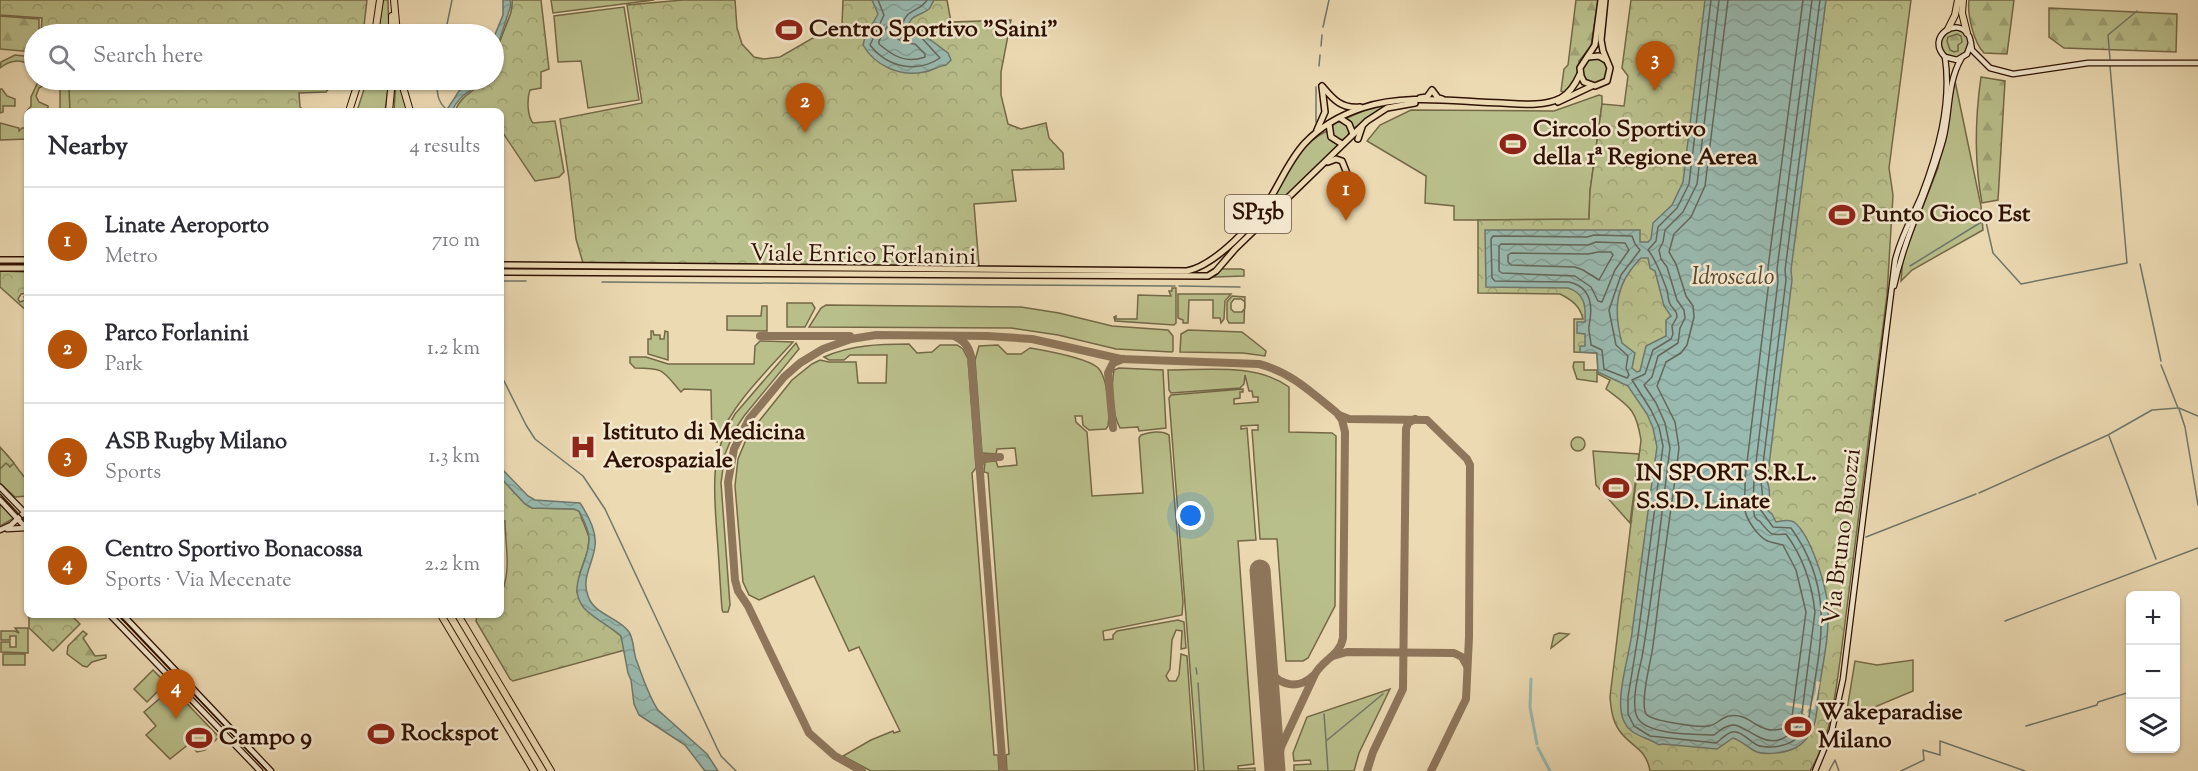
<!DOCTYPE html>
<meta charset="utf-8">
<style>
:root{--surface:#fff;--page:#f7f7f7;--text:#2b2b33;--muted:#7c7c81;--line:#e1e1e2;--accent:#b45309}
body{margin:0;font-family:"Sorts Mill Goudy",serif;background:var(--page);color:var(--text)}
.controls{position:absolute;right:18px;bottom:18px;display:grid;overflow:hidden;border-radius:9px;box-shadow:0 2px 4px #0004}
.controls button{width:54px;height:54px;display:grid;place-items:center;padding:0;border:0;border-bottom:2px solid var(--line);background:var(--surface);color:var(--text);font:30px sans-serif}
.you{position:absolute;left:1191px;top:516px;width:21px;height:21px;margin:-15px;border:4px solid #fff;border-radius:50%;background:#1a73e8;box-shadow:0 0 0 9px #1a73e833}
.badge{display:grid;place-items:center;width:39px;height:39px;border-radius:50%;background:var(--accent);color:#fff;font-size:20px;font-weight:700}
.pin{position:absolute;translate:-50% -50px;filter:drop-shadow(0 2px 3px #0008)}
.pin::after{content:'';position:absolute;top:32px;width:21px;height:18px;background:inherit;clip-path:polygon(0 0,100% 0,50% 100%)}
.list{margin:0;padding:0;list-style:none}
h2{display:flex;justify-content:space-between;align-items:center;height:78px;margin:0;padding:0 24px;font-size:26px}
h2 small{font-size:20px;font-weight:400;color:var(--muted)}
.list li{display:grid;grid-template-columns:39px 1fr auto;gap:18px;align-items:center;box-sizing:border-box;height:108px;padding:0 24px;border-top:2px solid var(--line)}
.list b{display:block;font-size:22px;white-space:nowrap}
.list p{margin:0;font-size:20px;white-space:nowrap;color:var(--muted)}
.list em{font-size:20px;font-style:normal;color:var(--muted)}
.icon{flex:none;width:33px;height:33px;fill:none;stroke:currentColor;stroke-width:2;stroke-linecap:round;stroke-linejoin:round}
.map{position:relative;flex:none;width:2198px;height:771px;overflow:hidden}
.search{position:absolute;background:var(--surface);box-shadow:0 2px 4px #0004;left:24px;top:24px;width:480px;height:66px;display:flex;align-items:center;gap:15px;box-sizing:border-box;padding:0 21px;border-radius:33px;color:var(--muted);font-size:22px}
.panel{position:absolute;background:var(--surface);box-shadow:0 2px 4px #0004;left:24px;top:108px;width:480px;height:510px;border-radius:9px}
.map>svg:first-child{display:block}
.grass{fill:#b9bf8b;stroke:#746847;stroke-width:1.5;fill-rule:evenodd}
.forest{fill:url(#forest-firs);stroke:#746847;stroke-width:1.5}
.park{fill:url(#park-crowns);stroke:#746847;stroke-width:1.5}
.water{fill:url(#water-waves);stroke:#6f776b;stroke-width:1.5;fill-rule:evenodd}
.pier{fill:#ecdab3}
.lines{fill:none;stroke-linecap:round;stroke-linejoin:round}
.shore{stroke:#64665a;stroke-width:1.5}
.stream{stroke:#6f776b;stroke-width:1.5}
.canal{stroke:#99bab0;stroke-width:3}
.taxiway{stroke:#8e765b;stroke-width:8}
.runway{stroke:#8e765b;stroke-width:21}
.secondary-casing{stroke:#2f1203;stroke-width:7}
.primary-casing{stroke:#2f1203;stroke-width:8}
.highway-casing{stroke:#2f1203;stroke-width:8}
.secondary{stroke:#f3e7ce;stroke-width:4.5}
.primary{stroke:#ecdab3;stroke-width:5}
.highway{stroke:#ecdab3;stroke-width:6}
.tram{stroke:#2f1203;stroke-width:1.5}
.labels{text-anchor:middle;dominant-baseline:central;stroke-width:5;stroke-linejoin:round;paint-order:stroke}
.shield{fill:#f3e7ce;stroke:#6a5240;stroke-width:1.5}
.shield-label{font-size:22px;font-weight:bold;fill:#2f1203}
.poi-label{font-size:24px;font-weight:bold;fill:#2f1203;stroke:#f3e7ce;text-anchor:start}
.street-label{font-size:24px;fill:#2f1203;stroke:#f3e7ce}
.park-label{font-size:24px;font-style:italic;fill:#58462c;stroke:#f3e7ce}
</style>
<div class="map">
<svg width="2198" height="771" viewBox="0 0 2198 771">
<defs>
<pattern id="forest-firs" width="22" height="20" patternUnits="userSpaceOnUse" patternTransform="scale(1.5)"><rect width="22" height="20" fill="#b9bf8b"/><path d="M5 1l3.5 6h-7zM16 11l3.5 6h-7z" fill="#9fa376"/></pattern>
<pattern id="park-crowns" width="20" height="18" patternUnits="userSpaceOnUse" patternTransform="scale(1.5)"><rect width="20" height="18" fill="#b9bf8b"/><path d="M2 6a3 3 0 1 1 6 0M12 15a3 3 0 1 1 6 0" fill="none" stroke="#9fa376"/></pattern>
<pattern id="water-waves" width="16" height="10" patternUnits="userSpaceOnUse" patternTransform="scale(1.5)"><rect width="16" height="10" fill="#99bab0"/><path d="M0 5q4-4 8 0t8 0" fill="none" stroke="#849f96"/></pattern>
</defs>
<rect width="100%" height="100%" fill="#ecdab3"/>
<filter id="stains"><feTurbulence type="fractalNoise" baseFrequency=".00333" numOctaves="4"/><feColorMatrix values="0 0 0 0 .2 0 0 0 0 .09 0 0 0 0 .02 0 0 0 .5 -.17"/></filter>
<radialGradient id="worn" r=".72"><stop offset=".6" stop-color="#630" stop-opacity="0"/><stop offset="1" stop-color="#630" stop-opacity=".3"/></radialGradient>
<g class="grass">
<polygon points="383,0 388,0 389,34 378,34"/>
<polygon points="551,0 654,0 553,13"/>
<polygon points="624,7 639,100 588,108 581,61 558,62 554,16"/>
<circle cx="1955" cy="44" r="14"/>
<circle cx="1595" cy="71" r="12"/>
<polygon points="367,80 389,80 385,111 357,111"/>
<polygon points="396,80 399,80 408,111 394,111"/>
<polygon points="1955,81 1981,206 1983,230 1912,270 1901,281 1903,257 1938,168"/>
<polygon points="38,82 46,84 39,88 36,96 39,102 48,106 48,108 44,110 27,111 31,106 31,97"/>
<polygon points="60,83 70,89 70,111 60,111"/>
<polygon points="0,89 2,89 7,96 15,99 15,106 3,106 3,112 0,113"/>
<polygon points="1599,95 1602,96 1602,104 1590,191 1589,220 1454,220 1454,206 1425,203 1426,176 1367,141 1380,125 1411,110 1554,111"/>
<polygon points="1401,102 1379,110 1353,129 1347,118 1370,108"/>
<circle cx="1340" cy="131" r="9"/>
<polygon points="0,123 19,128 19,131 22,128 27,128 27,139 0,140"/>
<path d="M1327,131L1330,140L1337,144V147L1231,248V246C1237,240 1245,234 1251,226C1272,197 1293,146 1327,131Z"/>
<polygon points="1221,269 1241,269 1244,270 1244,276 1214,277"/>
<polygon points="1172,288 1176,288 1176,323 1174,325 1115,321 1114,317 1116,316 1116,319 1137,319 1138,295 1171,296 1169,291 1172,291"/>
<polygon points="1178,294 1231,294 1225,301 1224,319 1221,323 1220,318 1213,318 1213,300 1189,300 1188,323 1183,323 1183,320 1178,318"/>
<path d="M1232,296L1245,297L1244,323H1229L1227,319V302ZM1234,299H1241L1245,302V308L1242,312H1234L1231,309V303Z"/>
<polygon points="787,303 812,303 815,308 805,327 787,327"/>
<polygon points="826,305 1021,307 1059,313 1112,326 1168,330 1173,336 1173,351 1172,352 1116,349 1058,335 1011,328 809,327 821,308"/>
<polygon points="762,306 767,306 767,331 727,330 727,316 761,316"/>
<polygon points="1188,330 1242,332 1266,351 1265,356 1243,353 1180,352 1181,334"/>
<polygon points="651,331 653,331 654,335 660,335 660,339 664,339 665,331 668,332 668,360 648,354 648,339 651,339"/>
<path d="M760,341L793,342C765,373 733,403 717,442L712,440L711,390L684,389L681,392C662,370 665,368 635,368L630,363V357H646L668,364H754L755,346Z"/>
<path d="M796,343L799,349L744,416L736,428L725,454L721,483L730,605L728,612H723L722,609C720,584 719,559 717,535C714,490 709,454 735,414Z"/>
<path d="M909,344L917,353L932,352L940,345H957L963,349L968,359L976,468L972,473L994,755H998L999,771H871L843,756L871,740L893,731L894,733L900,731L859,647L849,651L814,576L759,600L749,595L743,582L735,486L738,459L748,435L792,380L812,364L820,360L829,362H856L858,383H886L887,355H850L844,360H829L824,357C851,345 879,344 909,344Z"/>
<path d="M998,345L1007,354H1021L1030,348C1047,351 1084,357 1097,367C1108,376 1110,413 1108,426L1106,429L1089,430L1083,425L1082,416H1075L1076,422L1087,432L1092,496L1143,493L1139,438L1141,435C1149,432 1162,430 1169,435L1183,602L1182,615L1103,631L1104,640L1113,639V635L1117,631L1178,620L1184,622L1186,648L1181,649L1182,631L1176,630L1172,640L1170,669L1166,676L1169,681H1176L1179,675L1181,654L1187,656L1195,771H1007L1006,755L1009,754L988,473L984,472L985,462L996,461L998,467L1017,465L1015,448L997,449L996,454L982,453L975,360L979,346Z"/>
<polygon points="1574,362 1584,362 1584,370 1597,370 1597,382 1577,379 1573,367"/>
<path d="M1119,368L1163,370L1166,428L1139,431L1138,427L1120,428C1112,414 1111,386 1114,370Z"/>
<path d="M1168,370C1208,370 1256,363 1289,387V432L1332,433L1336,436L1335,606L1308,658L1303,661H1286L1277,539H1260L1252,430H1258V425L1241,426V429L1247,428L1256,540L1238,541L1254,764L1238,766V769L1255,768V771H1198L1169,398L1171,395L1243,389V392H1240V398L1234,399V404L1258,402V397H1253L1252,391H1249L1245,375L1244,384L1240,388L1171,393L1169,390Z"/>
<circle cx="1578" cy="444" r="7"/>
<path d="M0,448C11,457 17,469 27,480V496L15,497L0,483Z"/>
<polygon points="1593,451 1639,454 1630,523 1596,485"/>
<polygon points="0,504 14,518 0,526"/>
<polygon points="15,628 28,628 28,653 1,652 1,642 10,642 10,647 16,647 16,636 10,636 10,640 1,640 1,631 15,631 19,633"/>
<polygon points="1559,633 1569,634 1551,648 1554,635"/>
<rect x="3" y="654" width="22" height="11"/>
<polygon points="1913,660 1913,691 1870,709 1867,708 1847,710 1855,661 1877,665"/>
<polygon points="153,670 166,683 147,702 134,689"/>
<polygon points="172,688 219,737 205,750 197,752 189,744 170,759 146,735 156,726 144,712"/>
<polygon points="1390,689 1359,753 1354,771 1294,771 1294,765 1311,764 1310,760 1294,761 1293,753 1307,717"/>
</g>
<g class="forest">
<polygon points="1576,0 1598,0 1591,46 1579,61 1577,78 1566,92 1563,92 1561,91 1564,69 1568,65"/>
<path d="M1969,0H2014L2007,54L1984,53C1974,43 1967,15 1969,0Z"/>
<polygon points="2049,8 2177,14 2176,52 2064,48 2049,37"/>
<polygon points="0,16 39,19 39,34 34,34 33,52 0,49"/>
<polygon points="1957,34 1961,36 1962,42 1958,45 1958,51 1954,52 1950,50 1947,41 1948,37"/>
<path d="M15,55L34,57V69C24,58 11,59 0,68L1,62Z"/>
<path d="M1981,77L2005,81L1998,200L1982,203C1974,161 1975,119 1981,77Z"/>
<polygon points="83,631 87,634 83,638 95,656 106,655 106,658 92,662 87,667 83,666 67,654 68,646"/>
</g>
<g class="park">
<polygon points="0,0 367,0 363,34 41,34 42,18 0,15"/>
<path d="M512,0H541L549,69L541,72V88L530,90C527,98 527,116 533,123L555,121L564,172L559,177L535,181L501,130V111H455C460,96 475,91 485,80H494C494,62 498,44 505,28C509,18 513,10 512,0Z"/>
<polygon points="683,0 735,0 737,28 742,44 754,57 764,59 780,57 818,35 839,32 842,25 843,0 947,0 951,22 1011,20 1001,72 1001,95 1008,124 1021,129 1046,123 1049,138 1063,153 1064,169 1012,170 1016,201 974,204 979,266 583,263 576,239 569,179 560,119 642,103 627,5"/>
<path d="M1631,0H1911L1889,168L1893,195L1887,295L1841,654C1835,695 1832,735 1810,771H1650C1646,747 1630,747 1619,730C1612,720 1611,708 1610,697L1641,440C1636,409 1630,407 1606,389L1610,380L1598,374L1597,353L1574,352V319H1583C1580,306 1572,300 1560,294L1478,293V220L1589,219L1590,191L1602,104L1624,106L1628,76L1622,68Z"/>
<polygon points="47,80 336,80 326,92 299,93 300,107 304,111 70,111 69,89 63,84"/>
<polygon points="0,271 27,272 27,293 21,294 18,299 20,302 25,300 24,297 27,297 27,311 0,287"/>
<polygon points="0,447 14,463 10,467 6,463 0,469"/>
<path d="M501,478L525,504L532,508L574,509L579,511L589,537L588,550L580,573L577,592L584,607L621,636L625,650L513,681L510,679L476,621L477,615H501V589H503C511,566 505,544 505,521H501Z"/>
<polygon points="29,615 71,615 80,624 53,651 29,628"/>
</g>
<g class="water">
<polygon points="503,0 510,0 511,5 494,57 494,37 503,15"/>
<path d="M872,0H934C932,3 931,7 929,9C920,17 909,13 908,30H923L928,38L948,53L951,60L946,65C938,66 932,71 924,72C900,77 875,66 863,45L865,37L878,14Z"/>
<path d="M1705,0H1826L1791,270L1792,280L1767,481C1770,488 1770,496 1769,504L1766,509L1772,514L1776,522C1782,521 1789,519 1794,522C1811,535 1828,590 1828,611C1829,637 1823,663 1819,689C1817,700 1818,714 1814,725C1810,735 1803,745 1793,749C1784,753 1766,755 1757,752C1748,748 1742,741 1733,738L1717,749L1662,744L1659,745C1646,736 1630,737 1623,719C1615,699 1629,656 1632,633C1640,571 1648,509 1657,447L1653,428L1647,414L1628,386L1598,372L1597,353L1580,352V346H1585V334L1577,333V322H1585C1586,307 1585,293 1568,288L1486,287L1485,230H1640V242H1648L1651,239L1653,223L1672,205L1683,182ZM1641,258H1648L1650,268L1655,271L1664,306L1671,316L1666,320V336L1646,346L1640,371L1637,372L1632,368L1635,353L1622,343C1613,309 1615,284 1641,258Z"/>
<path d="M475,80H482C471,93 459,94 452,111H446L459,91Z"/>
<path d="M501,468L528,496L535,500L580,503C588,515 597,532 595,546C593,564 581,578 588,596C594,615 619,617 629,632C634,640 633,650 636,659C642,675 648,695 658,710L707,754L718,771H705L685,745L639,715L634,704L631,680L628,673L621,636C610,626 594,619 584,608C565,585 591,561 589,537C588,528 583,519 579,511L574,509L532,508L525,504L501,478Z"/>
</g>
<polygon class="pier" points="1816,681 1820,682 1814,710 1809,708 1807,712 1810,715 1799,722 1805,716 1805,714 1803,713 1804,709 1786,705 1786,702 1811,706 1816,691"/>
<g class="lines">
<g class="shore">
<path d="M878,0L884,15L870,45C887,67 916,74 940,58L920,36H907L902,30C903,8 919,13 927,0"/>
<path d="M1711,0L1689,184L1677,208L1658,227L1656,241L1648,250C1657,261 1661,275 1667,290C1668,294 1668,300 1670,304C1673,310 1677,309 1677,317L1672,326L1673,334L1671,339L1653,350L1645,374L1632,380L1651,410L1659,427L1663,446L1638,636L1628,697V714L1634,726L1650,736L1716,743C1721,740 1725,734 1732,732C1741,730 1749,741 1757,745C1761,747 1766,747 1771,747C1790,746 1800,739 1808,723C1819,649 1838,593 1791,528L1773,527L1760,509L1763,501L1761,480L1786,280L1785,270L1820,0"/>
<path d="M1719,0L1697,184L1683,212L1665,230L1663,242L1659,250L1661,259L1667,267L1677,300L1684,310L1685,318L1680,328L1678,343L1658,356L1652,377L1644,385L1656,403L1665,423L1670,448C1661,517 1654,588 1642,657C1639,671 1629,708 1639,720C1651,735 1695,734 1714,735C1736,716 1739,728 1761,738C1777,746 1794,735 1801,720L1815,612C1812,585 1803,557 1786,534C1771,535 1772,536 1762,524C1757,517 1760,524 1755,517C1752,512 1754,487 1754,479L1778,281L1777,269L1812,0"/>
<path d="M1728,0L1705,186L1691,217L1674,234L1669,252L1676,264L1686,296L1693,306L1694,317L1687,345L1681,353L1666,362L1657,386L1675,422L1679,448C1674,491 1667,533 1662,575C1658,601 1656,627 1652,652C1650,664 1639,707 1647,715C1653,721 1700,728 1709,726C1716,725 1722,717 1729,716C1753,712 1756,737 1785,728L1792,717L1806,612L1796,570L1783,545C1768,541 1766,543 1755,530C1739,509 1746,503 1745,479L1769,281L1768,268L1803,0"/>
<path d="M892,22L898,39L905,43L915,44L925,54V57C906,64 893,56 879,44V41L889,23Z"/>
<path d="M1594,235L1632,236L1635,244L1640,250L1621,275L1609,310L1616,345L1628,356L1626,368L1629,375L1627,378L1604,369L1602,350L1591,345C1591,339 1588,331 1589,326C1593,307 1592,287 1569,282L1495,281L1492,278L1491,239L1493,236L1587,237Z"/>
<polygon points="1596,242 1625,243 1629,250 1615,270 1602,302 1598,301 1591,287 1575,276 1502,273 1499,271 1499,246 1501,244 1588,245"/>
<polygon points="1598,252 1611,252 1613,255 1599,280 1583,270 1575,267 1511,265 1508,262 1508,255 1511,253 1588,254"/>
</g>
<g class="stream">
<polyline points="1323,27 1329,0"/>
<polyline points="445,34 452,0"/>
<polyline points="1321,46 1322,35"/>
<polyline points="2110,59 2108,35 2137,11"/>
<polyline points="1319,66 1320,55"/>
<path d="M438,80C436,91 437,101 446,109"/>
<polyline points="1316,122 1316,87"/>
<polyline points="2140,264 2161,361"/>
<polyline points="1910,266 1983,221 1986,222 1993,253 2021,284 2127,263 2110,66"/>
<polyline points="501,281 526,281"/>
<polyline points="602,282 1175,286"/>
<polyline points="1179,286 1240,287"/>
<polyline points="501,375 526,425 535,439 583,476 605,509 717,748 721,756 736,771"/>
<polyline points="2179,408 2198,416"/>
<polyline points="2179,409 2185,427 2198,505"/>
<polyline points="2109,436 2156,559"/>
<polyline points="1979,493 2108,435 2152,410 2178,408 2161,365"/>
<polyline points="1866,537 1976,494"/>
<polyline points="2005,621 2198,548"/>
<polyline points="1196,668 1197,674"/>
<polyline points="1198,683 1204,771"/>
<polyline points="1324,714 1326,740"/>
<polyline points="2026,726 2097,705 2098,702 2130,692"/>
<polyline points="1328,771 1326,741 1383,694"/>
<polyline points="1829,771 1835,760 1839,771"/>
<polyline points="1901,771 1924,760 1923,750 1940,755 1940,741 2025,771"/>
</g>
<g class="canal">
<polyline points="1531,679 1530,707 1537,744"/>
<polyline points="1538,748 1550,771"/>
</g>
<g class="taxiway">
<polyline points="760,336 850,336"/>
<path d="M954,336C964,341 968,345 971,356L1003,771"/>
<polyline points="1339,415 1349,419 1427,420 1467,459 1470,465 1469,637 1466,699 1431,771"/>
<polyline points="1113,428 1108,373 1113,363 1123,359"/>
<polyline points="980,463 984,458 1000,457"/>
<polyline points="1333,656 1347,652 1454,653 1462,657 1467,666"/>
<path d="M1267,661C1272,684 1296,692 1313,676"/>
<path d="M862,771L835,756L809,733L748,606L738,591L735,580L728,482L734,449L749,419L784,377L800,363L823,349L851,339L876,335L987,336L1032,339L1121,359L1259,364C1291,372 1312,393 1337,413L1342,420L1345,432L1343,638C1340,655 1324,659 1315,674L1281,747L1277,771"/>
<polyline points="1367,771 1373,752 1403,689 1406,429 1408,423 1415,419"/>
</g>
<polyline class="runway" points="1260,570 1275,771"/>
<g class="secondary-casing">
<g id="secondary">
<path d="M1971,43L1967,54L1957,60L1945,57C1925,37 1958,15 1969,36C1971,40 1971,46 1972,50L1990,68L2013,74L2088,63H2198"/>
<path d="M1894,286C1905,235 1929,190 1943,140C1950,114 1947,83 1961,59"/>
<polyline points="0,487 27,515"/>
<polyline points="0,500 27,529"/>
<polyline points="7,529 26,528"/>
<polyline points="0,530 11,525 25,512"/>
<polyline points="110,615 260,771"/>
<polyline points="123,615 271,771"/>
<path d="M1815,771L1832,730L1843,679L1895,261C1900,238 1912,218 1921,197C1938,153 1952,104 1945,57"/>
</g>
</g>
<g class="primary-casing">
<g id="primary">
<polyline points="1601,0 1595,45 1580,68 1581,76 1584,82 1595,86 1607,81 1610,68 1603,51 1601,40 1605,0"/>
<polyline points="1588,57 1599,56 1606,60"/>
<path d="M1322,86C1333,99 1341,109 1360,107"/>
<polyline points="1420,98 1427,97 1432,90 1438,98 1442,99"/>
<polyline points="1558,102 1592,86"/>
<polyline points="1340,118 1349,124 1353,134"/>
<polyline points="1329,124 1331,137 1342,144"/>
<polyline points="1317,130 1325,112 1322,87"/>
<polyline points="1358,139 1362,127"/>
<polyline points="1328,162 1336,159 1342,161 1348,176"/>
<polyline points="0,260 27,260"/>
<path d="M501,265L1187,271C1216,265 1256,222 1271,197C1282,179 1290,159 1305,143C1320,127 1341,115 1362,108C1407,93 1456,102 1502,103C1521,104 1543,107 1561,98C1570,93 1576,83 1580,74"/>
<polyline points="0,268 27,268"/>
<polyline points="501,272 1208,276 1216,271 1235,249 1367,121 1387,108 1415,103"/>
</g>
</g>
<g class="highway-casing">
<g id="highway">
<polyline points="394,0 397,34"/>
<polyline points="1963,0 1962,13 1967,33"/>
<polyline points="392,16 392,34"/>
<polyline points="1948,29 1955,15 1958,0"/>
<polyline points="375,34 380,0"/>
<polyline points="401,80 410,111"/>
<polyline points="349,111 359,80"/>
<polyline points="389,111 392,80"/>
<polyline points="501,273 502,272"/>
<polyline points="441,615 534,771"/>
<polyline points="458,615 551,771"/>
</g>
</g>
<use href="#secondary" class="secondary"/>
<use href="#primary" class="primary"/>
<use href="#highway" class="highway"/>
<g class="tram">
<polyline points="0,494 27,523"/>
<polyline points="118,615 267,771"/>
</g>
</g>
<defs>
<g id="stadium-bare" transform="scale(2.07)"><path d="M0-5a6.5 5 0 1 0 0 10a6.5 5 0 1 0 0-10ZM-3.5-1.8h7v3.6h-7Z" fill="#8f2418" stroke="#f3e7ce" stroke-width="2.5" paint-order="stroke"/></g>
<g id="hospital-bare" transform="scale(2.07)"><path d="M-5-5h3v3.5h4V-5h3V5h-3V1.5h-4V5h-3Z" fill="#8f2418" stroke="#f3e7ce" stroke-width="2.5" paint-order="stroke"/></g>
</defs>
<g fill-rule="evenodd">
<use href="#stadium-bare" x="789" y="30"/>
<use href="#stadium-bare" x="1513" y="144"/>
<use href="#stadium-bare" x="1842" y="215"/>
<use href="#hospital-bare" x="583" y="447"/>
<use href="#stadium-bare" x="1616" y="488"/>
<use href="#stadium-bare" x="1798" y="727"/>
<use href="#stadium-bare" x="381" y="734"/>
<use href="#stadium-bare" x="199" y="738"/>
</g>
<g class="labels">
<rect class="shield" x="1225" y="195" width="66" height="38" rx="4.5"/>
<g class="shield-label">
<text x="1258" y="214">SP15b</text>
</g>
<g class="poi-label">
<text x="809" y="30">Centro Sportivo "Saini"</text>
<text x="1533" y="130">Circolo Sportivo<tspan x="1533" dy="28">della 1ª Regione Aerea</tspan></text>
<text x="1862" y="215">Punto Gioco Est</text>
<text x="603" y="433">Istituto di Medicina<tspan x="603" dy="28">Aerospaziale</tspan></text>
<text x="1636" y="474">IN SPORT S.R.L.<tspan x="1636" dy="28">S.S.D. Linate</tspan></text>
<text x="1818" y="713">Wakeparadise<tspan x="1818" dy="28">Milano</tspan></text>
<text x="401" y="734">Rockspot</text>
<text x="219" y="738">Campo 9</text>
</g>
<g class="street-label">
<text transform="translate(863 256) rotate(1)">Viale Enrico Forlanini</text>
<text transform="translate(1843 537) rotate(-83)">Via Bruno Buozzi</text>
</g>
<g class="park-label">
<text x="1733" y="278">Idroscalo</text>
</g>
</g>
<rect width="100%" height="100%" filter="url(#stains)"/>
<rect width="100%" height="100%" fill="url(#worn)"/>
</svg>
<div class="controls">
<button>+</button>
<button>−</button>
<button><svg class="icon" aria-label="layers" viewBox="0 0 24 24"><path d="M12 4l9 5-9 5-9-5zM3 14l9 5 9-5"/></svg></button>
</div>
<div class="you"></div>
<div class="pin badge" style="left:1346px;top:221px">1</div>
<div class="pin badge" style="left:805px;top:133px">2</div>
<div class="pin badge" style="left:1655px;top:91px">3</div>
<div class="pin badge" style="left:176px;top:719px">4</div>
<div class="search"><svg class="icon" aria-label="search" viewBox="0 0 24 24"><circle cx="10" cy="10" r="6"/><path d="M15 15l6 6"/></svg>Search here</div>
<section class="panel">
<h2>Nearby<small>4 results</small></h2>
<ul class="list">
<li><span class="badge">1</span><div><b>Linate Aeroporto</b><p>Metro</p></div><em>710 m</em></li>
<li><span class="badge">2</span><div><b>Parco Forlanini</b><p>Park</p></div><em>1.2 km</em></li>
<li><span class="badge">3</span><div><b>ASB Rugby Milano</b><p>Sports</p></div><em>1.3 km</em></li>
<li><span class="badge">4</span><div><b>Centro Sportivo Bonacossa</b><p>Sports · Via Mecenate</p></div><em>2.2 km</em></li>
</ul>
</section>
</div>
